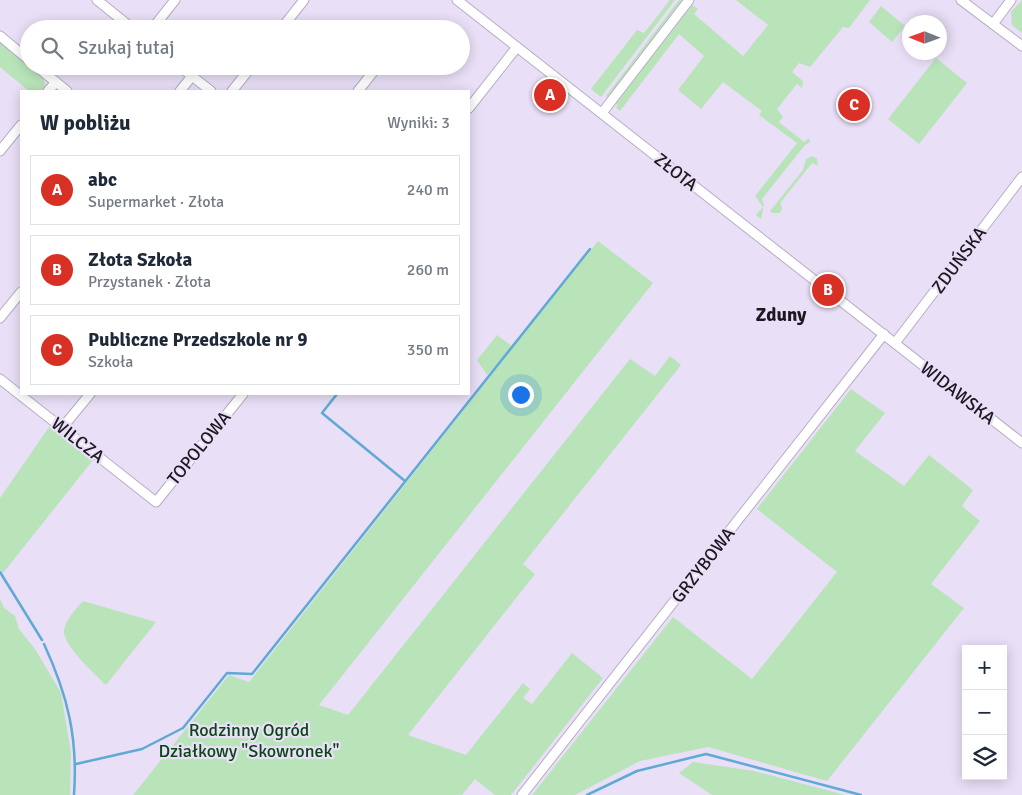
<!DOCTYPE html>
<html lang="pl">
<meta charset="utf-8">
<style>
:root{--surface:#fff;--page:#f2f2f3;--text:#1f2937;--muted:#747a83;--line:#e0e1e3;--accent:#d93025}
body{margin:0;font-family:Signika,sans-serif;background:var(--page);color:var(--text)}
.controls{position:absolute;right:15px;bottom:15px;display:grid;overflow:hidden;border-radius:0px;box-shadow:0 2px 12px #0003}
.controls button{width:45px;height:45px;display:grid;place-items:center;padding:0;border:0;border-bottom:1px solid var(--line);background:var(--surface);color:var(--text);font:25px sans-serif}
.compass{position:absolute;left:902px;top:15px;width:45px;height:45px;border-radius:50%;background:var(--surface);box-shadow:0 2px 12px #0003;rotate:271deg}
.you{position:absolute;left:520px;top:394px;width:18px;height:18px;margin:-12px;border:4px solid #fff;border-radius:50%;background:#1a73e8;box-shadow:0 0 0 8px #1a73e833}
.badge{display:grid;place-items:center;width:32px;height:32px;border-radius:50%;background:var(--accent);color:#fff;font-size:16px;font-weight:700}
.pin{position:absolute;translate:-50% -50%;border:2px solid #fff;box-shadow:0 1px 5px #0006}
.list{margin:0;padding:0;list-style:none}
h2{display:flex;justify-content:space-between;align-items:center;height:65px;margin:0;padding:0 20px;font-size:21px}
h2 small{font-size:16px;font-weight:400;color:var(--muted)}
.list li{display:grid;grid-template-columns:32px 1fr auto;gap:15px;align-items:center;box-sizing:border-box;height:70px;margin:0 10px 10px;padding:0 10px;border:1px solid var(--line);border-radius:0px}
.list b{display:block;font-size:19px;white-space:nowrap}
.list p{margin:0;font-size:16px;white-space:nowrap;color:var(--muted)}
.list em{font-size:16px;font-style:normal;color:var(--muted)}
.icon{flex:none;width:28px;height:28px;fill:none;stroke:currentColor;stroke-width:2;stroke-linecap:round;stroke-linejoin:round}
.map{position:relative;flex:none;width:1022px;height:795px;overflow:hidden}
.search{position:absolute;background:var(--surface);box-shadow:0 2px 12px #0003;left:20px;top:20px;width:450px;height:55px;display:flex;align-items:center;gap:12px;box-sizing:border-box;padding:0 18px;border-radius:28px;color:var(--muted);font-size:19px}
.panel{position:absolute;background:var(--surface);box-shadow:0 2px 12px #0003;left:20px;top:90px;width:450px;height:305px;border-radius:0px}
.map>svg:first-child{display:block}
.green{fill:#b9e4ba}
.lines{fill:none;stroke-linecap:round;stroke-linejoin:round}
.stream{stroke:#5faad4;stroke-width:2.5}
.minor-casing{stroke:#b7adc4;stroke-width:11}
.minor{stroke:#fff;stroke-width:9}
.labels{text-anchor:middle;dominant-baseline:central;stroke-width:4.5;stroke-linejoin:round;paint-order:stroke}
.street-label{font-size:18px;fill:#1b1820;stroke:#e9dff7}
.park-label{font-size:18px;fill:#084714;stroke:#e9dff7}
.neighbourhood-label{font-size:19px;font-weight:bold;fill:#1b1820;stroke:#e9dff7}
</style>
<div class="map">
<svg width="1022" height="795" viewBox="0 0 1022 795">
<rect width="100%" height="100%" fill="#e9dff7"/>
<g class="green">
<polygon points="670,0 675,0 601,97 591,89 637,30 644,33"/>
<polygon points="679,0 682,0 608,97 606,96"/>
<polygon points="736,0 870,0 849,28 843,27 810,67 799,63 792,72 803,81 802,88 797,84 777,109 783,117 779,122 804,142 809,138 810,142 805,145 762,199 764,205 761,219 756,215 763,207 755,196 797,143 759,115 762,111 723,82 701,109 678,90 704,56 679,34 620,111 616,108 618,105 615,104 692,5 698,9 694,14 743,56 768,25"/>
<polygon points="1022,0 1022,33 1012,25 1011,12"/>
<polygon points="881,6 905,26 892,42 869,22"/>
<polygon points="0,41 43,77 45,85 42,91 29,91 0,67"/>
<polygon points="936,58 967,83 919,144 888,119"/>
<polygon points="813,156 817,159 818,166 812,163 780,203 782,208 780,213 772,213 770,211 803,170 806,159"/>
<polygon points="598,241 653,283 319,705 348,715 630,359 655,376 670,356 681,365 523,564 535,574 408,735 466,755 523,683 530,689 523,698 532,704 572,653 603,678 511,795 495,795 475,779 462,795 133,795 229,675 249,682 508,354 487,375 477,360 497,335 513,347"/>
<polygon points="851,389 885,413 855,451 904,486 929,455 973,490 962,506 980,521 931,584 964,608 827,781 708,747 640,761 575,795 532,795 673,617 752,679 837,572 757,509"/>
<polygon points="49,427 93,460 3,573 0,569 0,498"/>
<polygon points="0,599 4,608 15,616 19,629 35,649 61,693 71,752 70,795 0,795"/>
<path d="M83,601L156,622L106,685C96,675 62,645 64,630C66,619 76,609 83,601Z"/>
<polygon points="693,762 754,771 845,795 712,795 679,773"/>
</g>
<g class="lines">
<g class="stream">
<polyline points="337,394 322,413 405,481"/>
<polyline points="0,572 42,640"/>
<path d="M44,644C68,696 78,738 74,795"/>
<polyline points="76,764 142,749 183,728 227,673 252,674 590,249"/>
<polyline points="587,795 637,771 706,754 861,795"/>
</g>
<g class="minor-casing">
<g id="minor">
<polyline points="97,0 133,29"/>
<polyline points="457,0 1022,443"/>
<polyline points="961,0 1022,46"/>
<polyline points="993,24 1011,0"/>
<polyline points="152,29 175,0"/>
<polyline points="281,29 304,0"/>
<polyline points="0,36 29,60"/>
<polyline points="36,66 67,91"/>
<polyline points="179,66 211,91"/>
<polyline points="48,91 56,82"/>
<polyline points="180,91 192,76"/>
<polyline points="232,91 252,66"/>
<polyline points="358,91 377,67"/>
<polyline points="469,108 517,47"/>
<polyline points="602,113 689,0"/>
<polyline points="0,151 21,125"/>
<polyline points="0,318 21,292"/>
<polyline points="895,343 1022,177"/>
<polyline points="0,379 156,502 243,394"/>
<polyline points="62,428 90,394"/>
<polyline points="522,795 884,334"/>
</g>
</g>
<use href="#minor" class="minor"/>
</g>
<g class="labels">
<g class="street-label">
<text transform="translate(676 172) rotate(38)">ZŁOTA</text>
<text transform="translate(959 260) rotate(-53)">ZDUŃSKA</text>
<text transform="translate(958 393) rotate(38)">WIDAWSKA</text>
<text transform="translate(78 440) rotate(38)">WILCZA</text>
<text transform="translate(199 448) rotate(-51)">TOPOLOWA</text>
<text transform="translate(703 565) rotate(-52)">GRZYBOWA</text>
</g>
<g class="park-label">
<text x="249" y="730">Rodzinny Ogród<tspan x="249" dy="21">Działkowy "Skowronek"</tspan></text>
</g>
<g class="neighbourhood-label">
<text x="781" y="315">Zduny</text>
</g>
</g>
</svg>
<div class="controls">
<button>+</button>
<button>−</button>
<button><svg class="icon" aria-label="layers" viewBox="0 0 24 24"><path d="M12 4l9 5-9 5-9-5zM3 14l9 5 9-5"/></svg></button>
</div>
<svg class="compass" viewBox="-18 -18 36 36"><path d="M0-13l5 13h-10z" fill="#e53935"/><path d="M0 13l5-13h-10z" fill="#747a83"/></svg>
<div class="you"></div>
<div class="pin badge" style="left:550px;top:95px">A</div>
<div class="pin badge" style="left:828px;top:290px">B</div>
<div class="pin badge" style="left:854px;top:105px">C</div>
<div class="search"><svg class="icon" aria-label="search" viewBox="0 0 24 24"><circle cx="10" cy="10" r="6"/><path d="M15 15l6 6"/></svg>Szukaj tutaj</div>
<section class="panel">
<h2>W pobliżu<small>Wyniki: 3</small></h2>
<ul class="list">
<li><span class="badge">A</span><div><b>abc</b><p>Supermarket · Złota</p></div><em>240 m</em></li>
<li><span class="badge">B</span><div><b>Złota Szkoła</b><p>Przystanek · Złota</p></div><em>260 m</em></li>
<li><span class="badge">C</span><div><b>Publiczne Przedszkole nr 9</b><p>Szkoła</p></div><em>350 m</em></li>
</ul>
</section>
</div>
